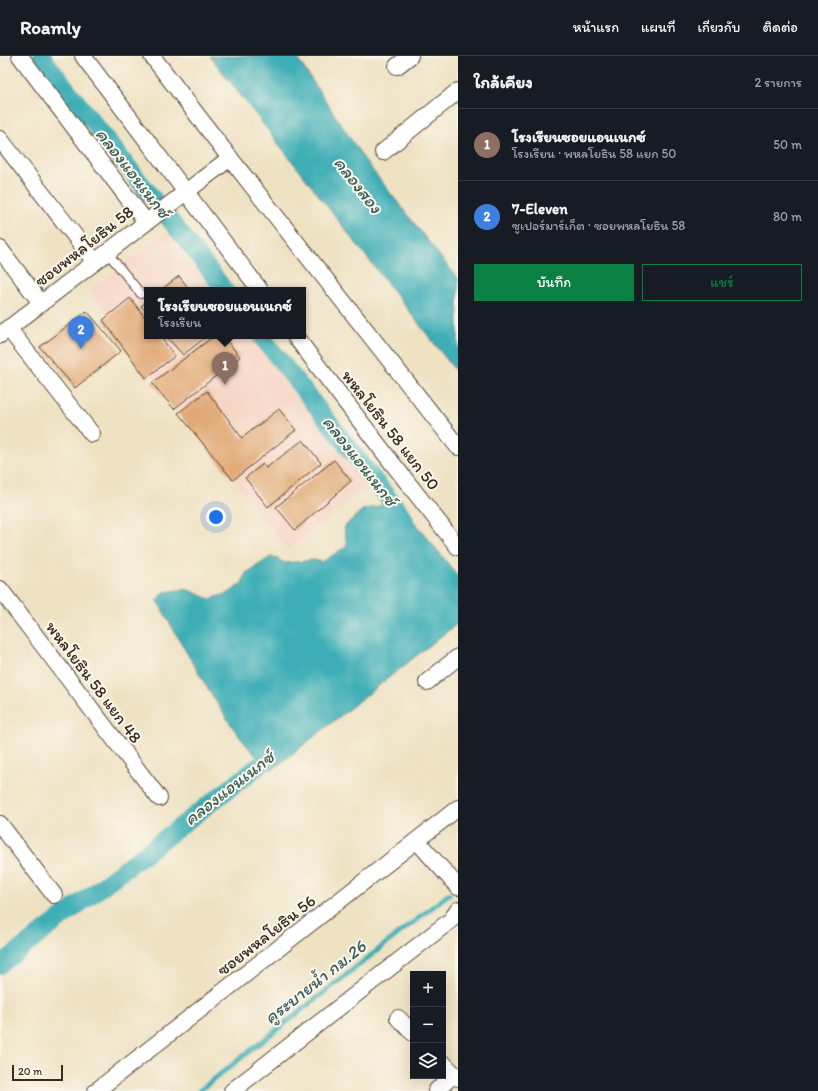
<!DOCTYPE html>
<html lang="th">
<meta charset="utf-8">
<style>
:root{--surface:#171b24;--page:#242831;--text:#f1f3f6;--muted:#9ea1a6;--line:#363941;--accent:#0b8043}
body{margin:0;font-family:Itim,"Playpen Sans Thai",sans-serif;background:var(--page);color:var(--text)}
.controls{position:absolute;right:12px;bottom:12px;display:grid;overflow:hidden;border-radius:0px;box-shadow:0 4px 16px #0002}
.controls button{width:36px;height:36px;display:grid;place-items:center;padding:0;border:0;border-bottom:1px solid var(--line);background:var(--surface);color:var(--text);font:20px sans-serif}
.scale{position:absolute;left:12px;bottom:10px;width:51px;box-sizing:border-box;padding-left:4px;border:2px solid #3b2a1e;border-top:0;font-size:11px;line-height:14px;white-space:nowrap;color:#3b2a1e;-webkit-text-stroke:3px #fbf7ec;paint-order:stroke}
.you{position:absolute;left:216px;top:461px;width:14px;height:14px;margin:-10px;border:3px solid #fff;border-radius:50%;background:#1a73e8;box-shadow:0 0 0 6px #1a73e833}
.badge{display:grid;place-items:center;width:26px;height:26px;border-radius:50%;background:var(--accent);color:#fff;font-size:13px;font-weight:700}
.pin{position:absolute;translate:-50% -33px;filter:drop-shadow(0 1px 2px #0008)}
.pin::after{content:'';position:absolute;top:21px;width:14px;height:12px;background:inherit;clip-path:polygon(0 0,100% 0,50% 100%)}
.popup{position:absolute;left:144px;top:231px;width:162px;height:52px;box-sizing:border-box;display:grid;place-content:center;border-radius:0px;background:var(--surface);filter:drop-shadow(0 1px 3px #0005);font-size:13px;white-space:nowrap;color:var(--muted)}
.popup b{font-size:15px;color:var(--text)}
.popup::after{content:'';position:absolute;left:50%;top:100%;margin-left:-8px;border:8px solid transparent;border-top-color:var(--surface)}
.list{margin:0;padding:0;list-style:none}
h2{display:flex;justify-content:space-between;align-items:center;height:52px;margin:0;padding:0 16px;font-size:17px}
h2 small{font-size:13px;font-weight:400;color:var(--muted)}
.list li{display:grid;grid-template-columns:26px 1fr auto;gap:12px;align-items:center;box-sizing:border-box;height:72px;padding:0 16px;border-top:1px solid var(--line)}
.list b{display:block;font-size:15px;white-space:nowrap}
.list p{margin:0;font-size:13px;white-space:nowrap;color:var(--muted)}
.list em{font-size:13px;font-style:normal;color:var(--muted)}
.actions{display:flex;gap:8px;padding:12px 16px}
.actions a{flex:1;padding:9px 0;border:1px solid var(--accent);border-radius:0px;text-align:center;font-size:14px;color:var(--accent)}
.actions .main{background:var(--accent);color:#fff}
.icon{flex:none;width:22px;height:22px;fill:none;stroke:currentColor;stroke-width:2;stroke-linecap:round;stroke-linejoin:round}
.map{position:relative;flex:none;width:458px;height:1035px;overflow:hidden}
header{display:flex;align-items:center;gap:24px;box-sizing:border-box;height:56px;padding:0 20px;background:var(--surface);border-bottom:1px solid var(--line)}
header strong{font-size:19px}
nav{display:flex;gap:22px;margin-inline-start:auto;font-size:14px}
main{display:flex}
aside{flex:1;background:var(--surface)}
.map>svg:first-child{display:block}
.built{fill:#f5d3c2}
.water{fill:#3daeb6;stroke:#3c6c6a}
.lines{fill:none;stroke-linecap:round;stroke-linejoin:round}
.stream{stroke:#3daeb6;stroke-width:5}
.canal{stroke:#3daeb6;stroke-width:18}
.building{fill:#e1a875}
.service-casing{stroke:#564637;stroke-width:10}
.minor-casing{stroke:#564637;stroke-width:18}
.service{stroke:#fff;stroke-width:8}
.minor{stroke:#fff;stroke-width:16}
.labels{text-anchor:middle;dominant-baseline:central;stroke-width:4;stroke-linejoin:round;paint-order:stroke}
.street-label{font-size:17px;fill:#3b2a1e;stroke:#fbf7ec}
.water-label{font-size:18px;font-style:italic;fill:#3c5f5b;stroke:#fbf7ec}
</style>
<header>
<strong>Roamly</strong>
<nav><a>หน้าแรก</a><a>แผนที่</a><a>เกี่ยวกับ</a><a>ติดต่อ</a></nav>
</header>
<main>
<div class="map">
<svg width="458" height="1035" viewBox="0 0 458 1035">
<rect width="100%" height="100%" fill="#fbf7ec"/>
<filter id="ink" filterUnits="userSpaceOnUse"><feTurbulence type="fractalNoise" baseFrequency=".025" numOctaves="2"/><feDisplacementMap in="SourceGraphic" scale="8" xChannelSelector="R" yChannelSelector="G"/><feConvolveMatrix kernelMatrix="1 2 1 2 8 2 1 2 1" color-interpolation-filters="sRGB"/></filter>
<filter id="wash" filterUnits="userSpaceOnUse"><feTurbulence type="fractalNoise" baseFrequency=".012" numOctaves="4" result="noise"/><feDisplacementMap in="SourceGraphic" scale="16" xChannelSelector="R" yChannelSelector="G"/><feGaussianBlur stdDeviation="0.9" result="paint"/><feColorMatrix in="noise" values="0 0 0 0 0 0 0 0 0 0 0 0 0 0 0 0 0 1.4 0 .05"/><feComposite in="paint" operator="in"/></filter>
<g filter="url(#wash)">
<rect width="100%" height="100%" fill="#efe2c3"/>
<polygon class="built" points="166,175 213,234 147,234 147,280 250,280 368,429 287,494 89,235"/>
<g class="water">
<polygon points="210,0 296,0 366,106 458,223 458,318"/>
<path d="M396,443L458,520V567L272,714C242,691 224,658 204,626C188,599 172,572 157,544L164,536L186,533L210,543L229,537L242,527L246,517L272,500L285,507L314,504L322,506L347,490L344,471L362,454L379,450Z"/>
</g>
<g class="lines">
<polyline class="stream" points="199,1035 449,838"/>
<g class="canal">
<polyline points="41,0 225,234"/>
<polyline points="261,280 405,463"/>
<polyline points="0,909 282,692"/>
</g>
</g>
<g id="blocks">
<g class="building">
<polygon points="179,220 190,234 161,234"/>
<polygon points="130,242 147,264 147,280 160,280 175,300 146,322 103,264"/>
<polygon points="147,246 147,257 141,250"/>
<polygon points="87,255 121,295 75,332 40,291"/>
<polygon points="166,280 207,280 183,299"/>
<polygon points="214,280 223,280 240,301 174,353 152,327"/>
<polygon points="207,335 242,382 279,353 296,374 233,424 178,357"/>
<polygon points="303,384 321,407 268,451 245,422 263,408 266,412"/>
<polygon points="334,404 351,425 295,474 276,451"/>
</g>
</g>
</g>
<g filter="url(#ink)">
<use href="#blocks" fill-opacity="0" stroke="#564637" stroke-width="1"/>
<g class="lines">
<g class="service-casing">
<polyline id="service" points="107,196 141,238"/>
</g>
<g class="minor-casing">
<g id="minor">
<polyline points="20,0 146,166"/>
<polyline points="83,0 260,234"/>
<polyline points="152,0 230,102 458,391"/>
<polyline points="397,10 410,0"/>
<polyline points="0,83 95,206"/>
<polyline points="383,96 458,35"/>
<polyline points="0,193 41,247"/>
<polyline points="8,272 92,378"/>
<polyline points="0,279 230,102"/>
<polyline points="295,280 389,403 458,491"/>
<polyline points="0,533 159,742"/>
<polyline points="427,626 458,601"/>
<polyline points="0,768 54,839"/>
<polyline points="417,785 458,831"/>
<polyline points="398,962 413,977"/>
<polyline points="443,1007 458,1022"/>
<polyline points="96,1035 458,752"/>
<polyline points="232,1035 451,864 458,854"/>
<polyline points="436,1035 454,1018"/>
</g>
</g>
<use href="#service" class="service"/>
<use href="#minor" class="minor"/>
</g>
</g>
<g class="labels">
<g class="street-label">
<text transform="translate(84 190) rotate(-38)">ซอยพหลโยธิน 58</text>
<text transform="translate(391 374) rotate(52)">พหลโยธิน 58 แยก 50</text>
<text transform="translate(94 626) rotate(53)">พหลโยธิน 58 แยก 48</text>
<text transform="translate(266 879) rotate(-38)">ซอยพหลโยธิน 56</text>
</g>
<g class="water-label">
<text transform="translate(133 117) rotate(52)">คลองแอนเนกซ์</text>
<text transform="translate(358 129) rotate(52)">คลองสอง</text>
<text transform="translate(360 405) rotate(52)">คลองแอนเนกซ์</text>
<text transform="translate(229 732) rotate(-38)">คลองแอนเนกซ์</text>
<text transform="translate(315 926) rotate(-38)">คูระบายน้ำ กม.26</text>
</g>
</g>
</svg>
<div class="controls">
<button>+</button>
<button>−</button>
<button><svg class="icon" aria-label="layers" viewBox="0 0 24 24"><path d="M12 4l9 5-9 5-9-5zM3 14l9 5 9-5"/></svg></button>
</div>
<div class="scale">20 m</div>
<div class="you"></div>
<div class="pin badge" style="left:225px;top:329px;background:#8d6e63">1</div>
<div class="popup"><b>โรงเรียนซอยแอนเนกซ์</b>โรงเรียน</div>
<div class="pin badge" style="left:81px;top:293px;background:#3f7fe0">2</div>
</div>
<aside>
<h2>ใกล้เคียง<small>2 รายการ</small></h2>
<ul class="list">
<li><span class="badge" style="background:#8d6e63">1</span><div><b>โรงเรียนซอยแอนเนกซ์</b><p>โรงเรียน · พหลโยธิน 58 แยก 50</p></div><em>50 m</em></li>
<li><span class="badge" style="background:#3f7fe0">2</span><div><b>7-Eleven</b><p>ซูเปอร์มาร์เก็ต · ซอยพหลโยธิน 58</p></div><em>80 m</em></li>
</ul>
<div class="actions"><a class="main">บันทึก</a><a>แชร์</a></div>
</aside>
</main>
